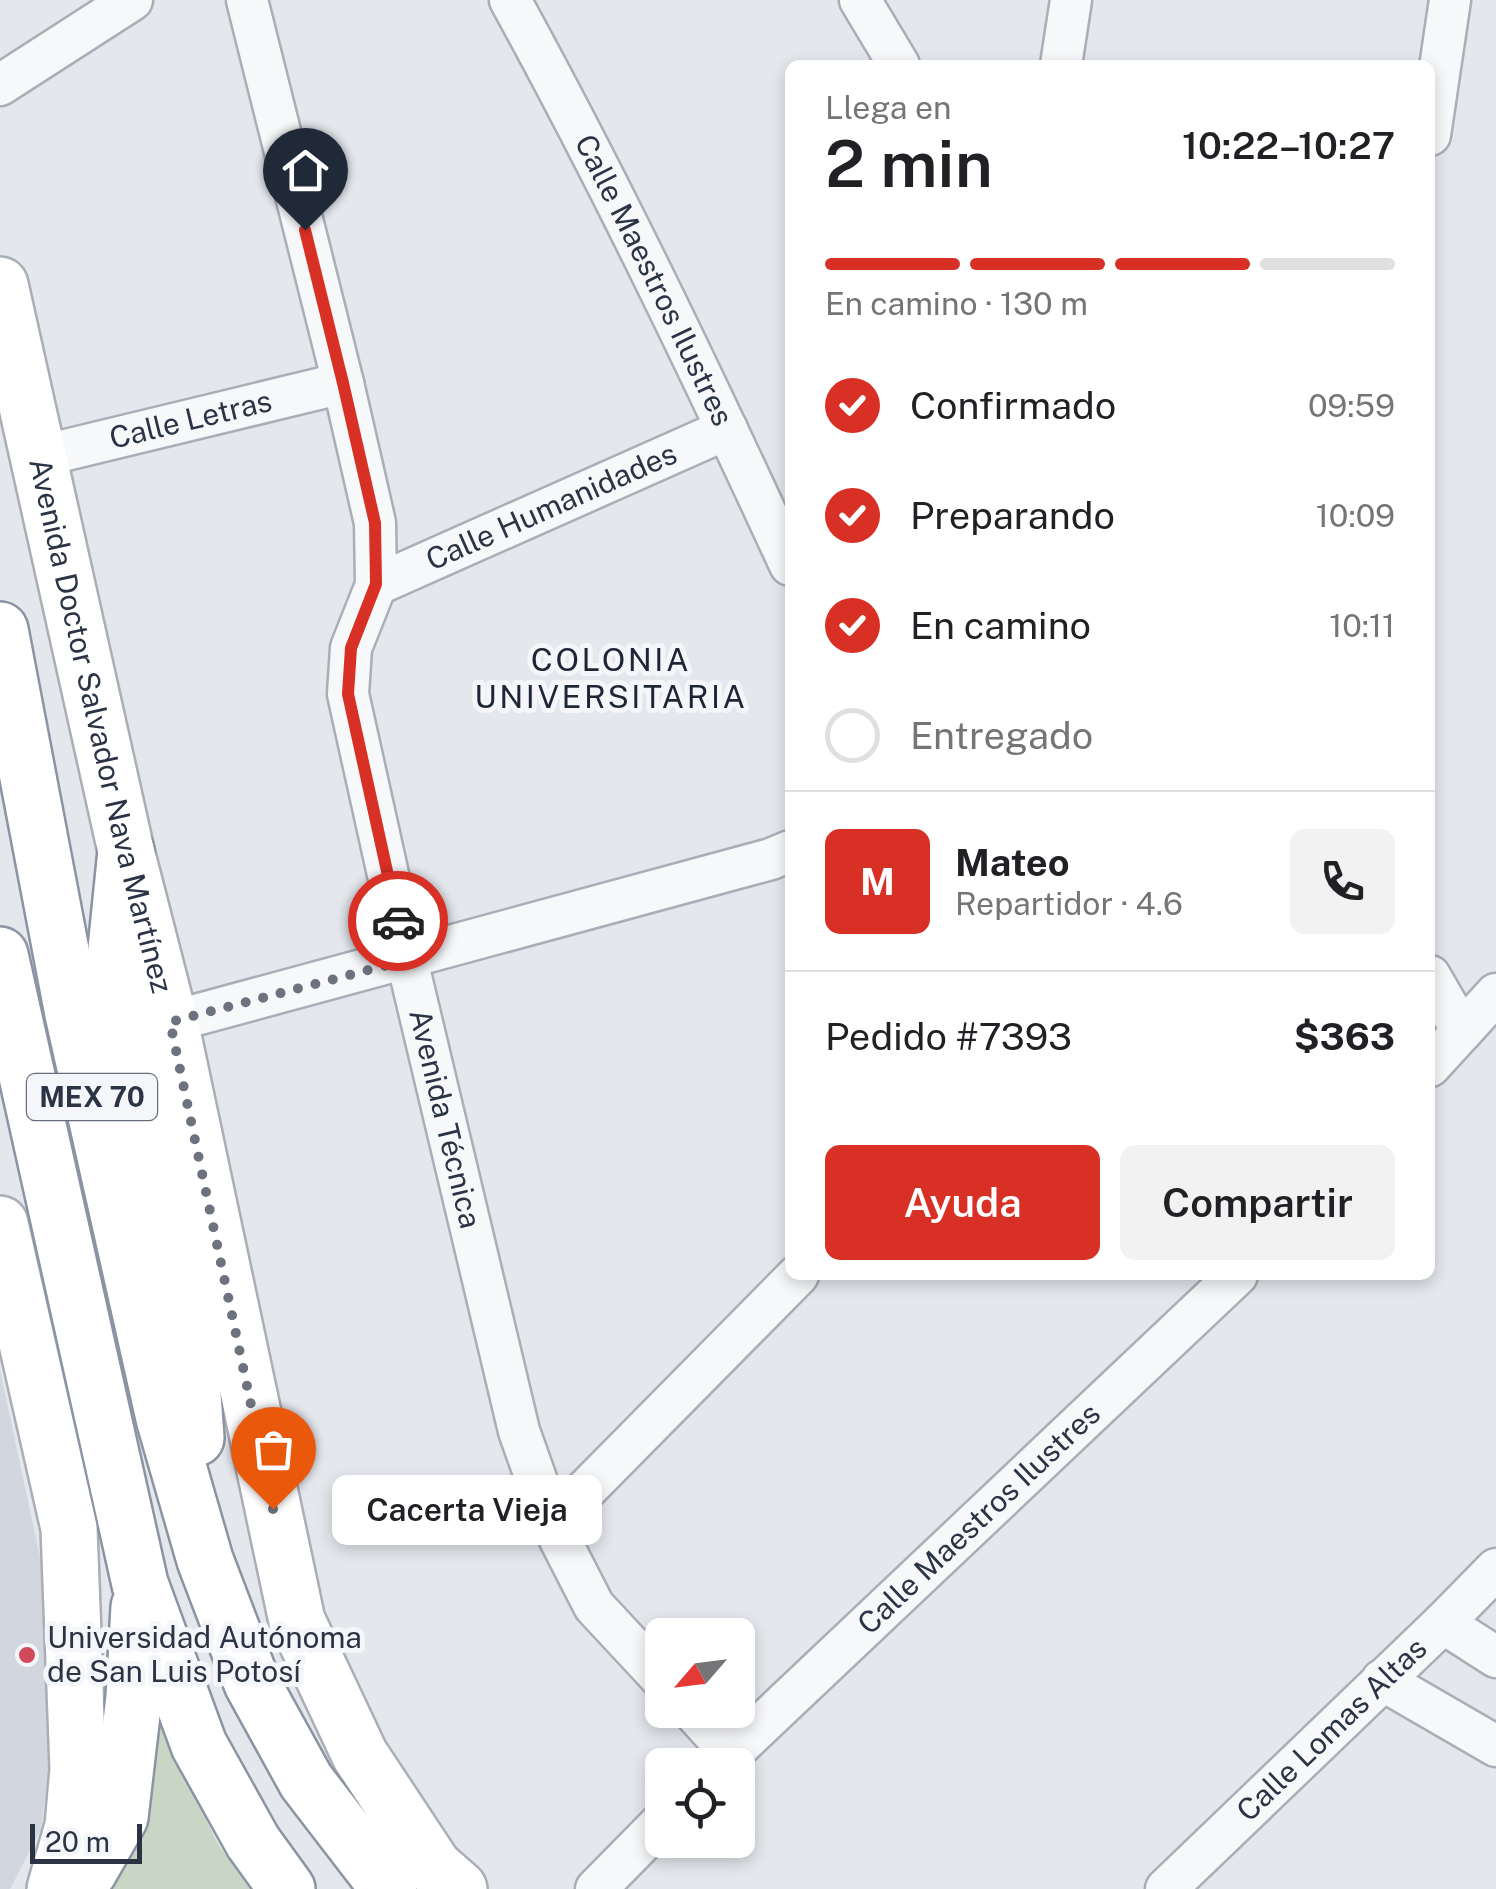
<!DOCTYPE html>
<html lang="es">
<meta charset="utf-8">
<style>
body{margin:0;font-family:"Public Sans",sans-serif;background:#f2f2f2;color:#202124;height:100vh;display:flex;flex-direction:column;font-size:38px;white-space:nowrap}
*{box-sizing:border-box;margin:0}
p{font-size:32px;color:#757577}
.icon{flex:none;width:55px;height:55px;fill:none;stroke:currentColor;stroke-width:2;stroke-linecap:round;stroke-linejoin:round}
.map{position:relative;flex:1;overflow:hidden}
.side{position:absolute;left:785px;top:60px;width:650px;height:1220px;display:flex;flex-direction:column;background:#fff;border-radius:15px;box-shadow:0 5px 15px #0003}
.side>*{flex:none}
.needle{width:65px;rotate:242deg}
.tools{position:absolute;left:645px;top:1618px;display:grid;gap:20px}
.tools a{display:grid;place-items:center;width:110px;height:110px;border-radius:15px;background:#fff;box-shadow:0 5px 15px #0003;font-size:50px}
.scale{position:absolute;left:30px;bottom:25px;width:112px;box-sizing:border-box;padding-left:10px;border:5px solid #2b3445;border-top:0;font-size:28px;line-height:35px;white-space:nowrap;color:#2b3445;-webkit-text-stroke:8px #f4f6f9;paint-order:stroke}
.pin{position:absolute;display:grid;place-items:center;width:85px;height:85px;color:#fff;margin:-102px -42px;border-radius:50% 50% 50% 0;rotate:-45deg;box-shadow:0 0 10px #0007}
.pin .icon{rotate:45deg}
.courier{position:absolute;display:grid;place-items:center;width:100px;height:100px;margin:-50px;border:8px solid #d93025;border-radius:50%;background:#fff;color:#222;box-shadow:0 2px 12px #0007}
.bubble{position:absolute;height:70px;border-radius:15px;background:#fff;box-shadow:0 5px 15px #0003;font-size:32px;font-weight:600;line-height:70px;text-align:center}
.summary em{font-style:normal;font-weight:600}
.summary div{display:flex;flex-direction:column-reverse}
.summary{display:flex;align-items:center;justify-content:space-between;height:170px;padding:0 40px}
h1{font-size:65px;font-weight:600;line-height:75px}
.bar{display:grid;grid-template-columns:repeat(4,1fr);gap:15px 10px;align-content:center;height:120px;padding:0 40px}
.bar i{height:12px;border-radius:8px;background:#e0e0e0}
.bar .selected{background:#d93025}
.bar p{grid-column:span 4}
.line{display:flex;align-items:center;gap:25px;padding:0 40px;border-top:2px solid #e0e0e0}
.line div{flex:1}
.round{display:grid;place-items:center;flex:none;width:105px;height:105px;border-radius:15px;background:#f2f2f2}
ol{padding:0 40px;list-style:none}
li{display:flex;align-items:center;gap:30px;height:110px}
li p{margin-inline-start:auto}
li .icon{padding:10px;border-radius:50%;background:#d93025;color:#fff;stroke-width:4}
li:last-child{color:#757577}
li i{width:55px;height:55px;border:5px solid #e0e0e0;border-radius:50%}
.action{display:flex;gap:20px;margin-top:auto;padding:20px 40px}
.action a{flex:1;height:115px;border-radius:15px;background:#d93025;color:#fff;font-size:40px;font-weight:600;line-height:115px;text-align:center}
.action a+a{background:#f2f2f2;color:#202124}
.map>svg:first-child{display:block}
.built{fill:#d2d6de}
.green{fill:#c9d6c5}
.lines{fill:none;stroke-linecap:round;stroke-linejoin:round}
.minor-casing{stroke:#a9aeb7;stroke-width:45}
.secondary-casing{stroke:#a9aeb7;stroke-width:60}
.motorway-casing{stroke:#8b94a3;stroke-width:60}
.minor{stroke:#f7f8fa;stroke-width:40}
.secondary{stroke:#fff;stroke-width:55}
.motorway{stroke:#fff;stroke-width:55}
.done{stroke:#6c737f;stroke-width:10;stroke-dasharray:0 18}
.route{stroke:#d93025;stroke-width:12}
.poi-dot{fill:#d1495b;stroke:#f4f6f9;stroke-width:4}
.labels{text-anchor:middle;stroke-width:10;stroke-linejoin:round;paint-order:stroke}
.shield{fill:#f4f6f9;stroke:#676e7b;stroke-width:2.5}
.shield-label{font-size:28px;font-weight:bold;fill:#2b3445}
.street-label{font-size:30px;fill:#2b3445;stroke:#f4f6f9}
.poi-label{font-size:30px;fill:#2b3445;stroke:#f4f6f9;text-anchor:start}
.neighbourhood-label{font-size:32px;letter-spacing:2.5px;fill:#1d2536;stroke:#f4f6f9}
</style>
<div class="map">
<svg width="1496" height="1889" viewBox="0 0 1496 1889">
<rect width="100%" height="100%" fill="#e4e7ec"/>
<path class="built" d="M0 1370 51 1609 57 1701 41 1829 10 1889H0Z"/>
<path class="green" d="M147 1648 174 1754 218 1844 250 1889H107Z"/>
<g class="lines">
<g class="minor-casing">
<g id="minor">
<path id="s1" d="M247 0 343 383 375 523 376 585 351 648 348 694 407 960 519 1431 552 1524 594 1606 662 1679"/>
<path id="s2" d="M510 0C611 184 702 374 790 565"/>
<path d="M860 0 899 65"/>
<path d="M1061 65 1071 0"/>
<path d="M0 85 132 0"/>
<path d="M1430 135 1450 0"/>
<path id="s3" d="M37 457 343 383"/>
<path id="s4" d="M376 585 727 429"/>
<path d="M1430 976 1462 1031"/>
<path d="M170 1022 771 859 790 851"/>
<path d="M1430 1066 1496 994"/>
<path d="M552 1524 798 1275"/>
<path d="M1443 1623 1496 1657"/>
<path d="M1382 1680 1496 1746"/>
<path d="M692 1710 731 1753"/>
<path id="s5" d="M719 1765 1237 1275"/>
<path d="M596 1889 662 1822"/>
<path id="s6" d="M1166 1889 1443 1623 1496 1569"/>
</g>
</g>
<g class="secondary-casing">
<g id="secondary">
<path id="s7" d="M0 285 126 851 170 1022 297 1621 360 1755 434 1867 459 1889"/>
<path d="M0 1224 69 1528 78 1769 73 1826 55 1889"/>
</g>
</g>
<g class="motorway-casing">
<g id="motorway">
<path d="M0 630 73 1014 164 1418 205 1560 252 1683 306 1781 389 1889"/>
<path d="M126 851 116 949 188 1324 196 1438"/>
<path d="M0 955 140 1584 199 1745 253 1842 287 1889"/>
<path d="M74 1889 89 1871 120 1817 134 1697 139 1607"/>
</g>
</g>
<use href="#minor" class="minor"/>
<use href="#secondary" class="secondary"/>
<use href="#motorway" class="motorway"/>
</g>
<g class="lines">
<path class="done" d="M273 1509 170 1022 407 960 398 921"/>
<path class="route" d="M305 230 343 383 375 523 376 584 351 648 348 694 398 921"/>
</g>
<circle class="poi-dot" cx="27" cy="1655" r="10"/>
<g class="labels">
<rect class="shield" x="27" y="1074" width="130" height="46" rx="8"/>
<g class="shield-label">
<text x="92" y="1107">MEX 70</text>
</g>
<g class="street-label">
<text dy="10" stroke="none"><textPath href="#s2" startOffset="315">Calle Maestros Ilustres</textPath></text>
<text dy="10" stroke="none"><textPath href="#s3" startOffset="158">Calle Letras</textPath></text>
<text dy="10" stroke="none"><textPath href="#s4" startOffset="192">Calle Humanidades</textPath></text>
<text dy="10" stroke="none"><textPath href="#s7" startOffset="452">Avenida Doctor Salvador Nava Martínez</textPath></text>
<text dy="10" stroke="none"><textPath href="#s1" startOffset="1150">Avenida Técnica</textPath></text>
<text dy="10" stroke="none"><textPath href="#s5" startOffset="358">Calle Maestros Ilustres</textPath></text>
<text dy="10" stroke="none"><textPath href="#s6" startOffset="230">Calle Lomas Altas</textPath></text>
</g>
<g class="poi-label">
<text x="47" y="1648">Universidad Autónoma<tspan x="47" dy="34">de San Luis Potosí</tspan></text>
</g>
<g class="neighbourhood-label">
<text x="611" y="671">COLONIA<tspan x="611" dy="37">UNIVERSITARIA</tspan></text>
</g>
</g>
</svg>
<div class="tools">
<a><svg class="needle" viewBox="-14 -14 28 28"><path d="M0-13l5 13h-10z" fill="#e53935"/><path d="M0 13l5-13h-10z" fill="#757577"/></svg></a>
<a><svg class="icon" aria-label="locate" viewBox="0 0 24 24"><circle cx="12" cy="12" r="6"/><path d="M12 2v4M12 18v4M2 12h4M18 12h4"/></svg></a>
</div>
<div class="scale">20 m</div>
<div class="pin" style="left:273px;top:1509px;background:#ea580c"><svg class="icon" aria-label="bag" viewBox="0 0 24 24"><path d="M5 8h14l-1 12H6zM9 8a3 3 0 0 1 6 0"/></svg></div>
<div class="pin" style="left:305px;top:230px;background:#1f2937"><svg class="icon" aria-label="home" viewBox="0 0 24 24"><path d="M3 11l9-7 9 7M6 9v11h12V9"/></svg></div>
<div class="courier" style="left:398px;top:921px"><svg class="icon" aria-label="car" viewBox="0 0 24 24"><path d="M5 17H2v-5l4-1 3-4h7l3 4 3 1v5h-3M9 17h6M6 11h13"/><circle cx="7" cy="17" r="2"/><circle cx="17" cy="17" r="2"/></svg></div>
<div class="bubble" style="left:332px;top:1475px;width:270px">Cacerta Vieja</div>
<section class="side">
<div class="summary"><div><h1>2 min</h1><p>Llega en</p></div><em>10:22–10:27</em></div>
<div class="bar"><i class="selected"></i><i class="selected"></i><i class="selected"></i><i></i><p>En camino · 130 m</p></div>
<ol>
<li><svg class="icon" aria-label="check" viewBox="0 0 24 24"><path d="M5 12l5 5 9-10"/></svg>Confirmado<p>09:59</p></li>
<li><svg class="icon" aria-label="check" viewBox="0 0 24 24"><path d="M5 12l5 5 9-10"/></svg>Preparando<p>10:09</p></li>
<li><svg class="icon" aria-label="check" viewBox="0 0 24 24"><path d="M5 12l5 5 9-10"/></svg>En camino<p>10:11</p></li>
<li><i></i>Entregado</li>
</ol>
<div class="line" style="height:180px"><b class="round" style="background:#d93025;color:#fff">M</b><div><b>Mateo</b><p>Repartidor · 4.6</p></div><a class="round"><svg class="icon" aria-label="phone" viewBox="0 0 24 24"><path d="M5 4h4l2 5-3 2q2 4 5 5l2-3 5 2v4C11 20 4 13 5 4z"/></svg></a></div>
<div class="line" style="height:130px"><div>Pedido #7393</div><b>$363</b></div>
<div class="action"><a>Ayuda</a><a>Compartir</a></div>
</section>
</div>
